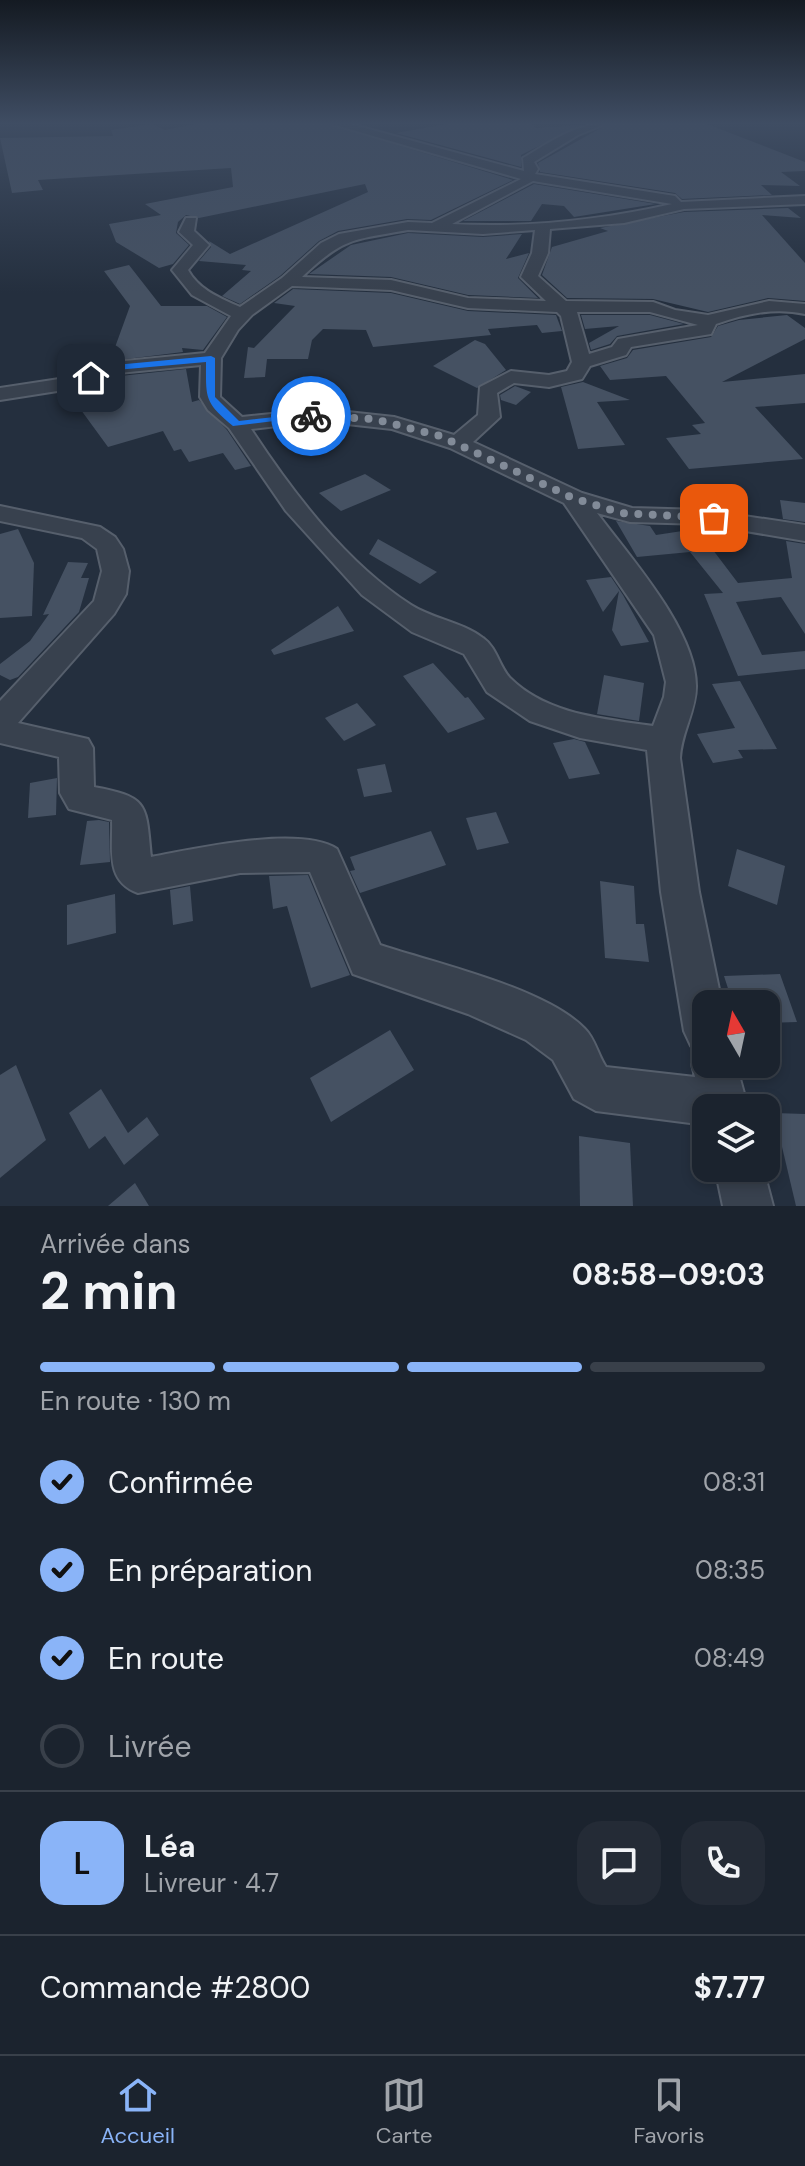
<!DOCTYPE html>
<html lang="fr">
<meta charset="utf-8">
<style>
body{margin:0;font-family:"DM Sans",sans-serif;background:#242b36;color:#f1f3f6;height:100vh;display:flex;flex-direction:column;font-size:30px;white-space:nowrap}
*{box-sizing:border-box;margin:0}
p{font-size:26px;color:#a0a4aa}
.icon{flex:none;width:44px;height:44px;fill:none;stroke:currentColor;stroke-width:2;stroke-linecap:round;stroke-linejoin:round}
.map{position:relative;height:1206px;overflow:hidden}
.details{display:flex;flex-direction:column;background:#1b232e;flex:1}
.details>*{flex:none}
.needle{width:52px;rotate:351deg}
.controls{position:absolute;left:692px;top:990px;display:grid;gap:16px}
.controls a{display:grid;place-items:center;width:88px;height:88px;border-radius:16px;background:#1b232e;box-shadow:0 4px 12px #0003,0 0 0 2px #39404a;font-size:40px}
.pin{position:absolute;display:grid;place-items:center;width:68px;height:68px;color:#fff;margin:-34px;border-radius:16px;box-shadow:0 4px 12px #0006}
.courier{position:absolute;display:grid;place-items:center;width:80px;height:80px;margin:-40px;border:6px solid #1a73e8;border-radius:50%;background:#fff;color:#222;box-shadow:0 2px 10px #0007}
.headline em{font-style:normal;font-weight:700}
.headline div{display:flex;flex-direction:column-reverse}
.headline{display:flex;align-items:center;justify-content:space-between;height:136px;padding:0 40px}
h1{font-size:52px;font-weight:700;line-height:60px}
.bar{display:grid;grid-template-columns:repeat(4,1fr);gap:12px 8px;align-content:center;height:96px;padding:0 40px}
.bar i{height:10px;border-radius:6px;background:#39404a}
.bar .selected{background:#8ab4f8}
.bar p{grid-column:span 4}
.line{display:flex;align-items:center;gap:20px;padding:0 40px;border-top:2px solid #39404a}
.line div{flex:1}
.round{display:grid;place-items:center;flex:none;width:84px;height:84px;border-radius:24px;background:#242b36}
ol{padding:0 40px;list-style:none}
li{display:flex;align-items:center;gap:24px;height:88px}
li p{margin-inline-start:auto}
li .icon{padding:8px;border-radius:50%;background:#8ab4f8;color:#111;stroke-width:4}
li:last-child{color:#a0a4aa}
li i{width:44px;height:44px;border:4px solid #39404a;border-radius:50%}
.dock{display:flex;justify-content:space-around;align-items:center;height:112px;border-top:2px solid #39404a;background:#1b232e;font-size:22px;color:#a0a4aa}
.dock a{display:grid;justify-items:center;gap:4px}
.dock .selected{color:#8ab4f8}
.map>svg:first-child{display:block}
.building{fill:#455162}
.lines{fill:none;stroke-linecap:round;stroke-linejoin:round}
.street-casing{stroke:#565f6c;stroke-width:4}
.street{fill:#38414e;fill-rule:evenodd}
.route{fill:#1a73e8}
.done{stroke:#828b98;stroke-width:8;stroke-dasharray:0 14.4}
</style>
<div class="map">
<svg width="805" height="1206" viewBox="0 0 805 1206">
<rect width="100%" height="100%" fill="#242f3e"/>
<g class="building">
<path d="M152 124 165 130 196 124H328L513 180 431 220 407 219 338 231 319 241 280 276 240 304 222 296 251 271 242 270 246 265 199 261 211 247 209 241 230 254 368 192 365 184 199 218 186 215 178 222 176 233 189 245 173 264 159 268 116 242 109 224 161 215 145 204 233 187 231 168 38 180 43 190 12 193 0 138 113 136 111 130Z"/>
<path d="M447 124H532L536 128 581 125 521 155V167L396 133Z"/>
<path d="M608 124H707L805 162V171L781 172 800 186 761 185 772 195 682 199 675 193 540 172 538 163Z"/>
<path d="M534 184 656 204 574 217 564 206 542 204 531 221H463Z"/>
<path d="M788 208 801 218 762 215 805 263V301L768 298 708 312 653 299 567 298 542 275 552 247 608 231 600 228 684 212Z"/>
<path d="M408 233 483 237 522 234 506 259 529 253 518 278 538 298 468 295 391 277 309 274 351 245Z"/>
<path d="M129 265 161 306H207L227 317 203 350 182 348 183 352 110 361 130 306 104 271Z"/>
<path d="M293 289 391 293 468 311 556 315 562 331 542 333 537 325 488 329 491 335 373 347 366 330 323 329 312 340 308 359H267L265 377 244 378 248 347 254 348 295 306 274 303Z"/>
<path d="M581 315H650L684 324 617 336 610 344 591 350 589 343 619 326 585 329Z"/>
<path d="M787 315 805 328V339L722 382 805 374V403L755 407 803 459 689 469 666 438 701 434 692 425 705 423 666 376 610 380 600 366 627 358 633 350 711 337 718 326 739 320Z"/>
<path d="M475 340 485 344 506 370 477 388 433 366Z"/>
<path d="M186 369 192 402 199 400 227 430 251 466 235 470 223 453 189 462 181 449 174 451 163 431 108 447 81 410 75 411 72 392 120 376Z"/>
<path d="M583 382 630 400 597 402 625 445 578 449 561 387Z"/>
<path d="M515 386 531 392 516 405 501 400 500 395Z"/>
<path d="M365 474 391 490 341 511 319 493Z"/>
<path d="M780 500 805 503V522L783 519Z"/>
<path d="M616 521 650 526 656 535 702 528 720 549 713 550 738 583 792 578 786 541 805 544V634L781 597 736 602 762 655 805 651V669L738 676 704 594 723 593 690 552 637 557Z"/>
<path d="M18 529 34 563 32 616 0 618V534Z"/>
<path d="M378 539 437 572 420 584 369 554Z"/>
<path d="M68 562 88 563 81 578H89L79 612 18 677 10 680 0 675V664L30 641 49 614 43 615Z"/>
<path d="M611 577 623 595 649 642 621 646 612 630 619 591 603 612 586 580Z"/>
<path d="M338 606 354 631 274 655 271 650Z"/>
<path d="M433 663 465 698 468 697 485 719 448 733 403 676Z"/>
<path d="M604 675 644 683 639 721 597 714Z"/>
<path d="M740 681 777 749 738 750 743 758 713 763 697 734 735 728 712 684Z"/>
<path d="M357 703 376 725 344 741 325 718Z"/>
<path d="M574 739 585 742 600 774 569 779 553 743Z"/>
<path d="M385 764 392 792 364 797 357 769Z"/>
<path d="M57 778 56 815 28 818 30 783Z"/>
<path d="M496 812 509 843 477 850 466 818Z"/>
<path d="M99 820 109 822 110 862 80 865 87 821Z"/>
<path d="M431 831 446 865 360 893 350 871 355 870 350 857Z"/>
<path d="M737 849 785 866 777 905 728 886Z"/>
<path d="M308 875 350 975 311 988 287 906 273 909 269 876Z"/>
<path d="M600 881 634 886 636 924H644L649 962 605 958Z"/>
<path d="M190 886 193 921 173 925 170 890Z"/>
<path d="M115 894 116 933 67 945V905Z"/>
<path d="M780 974 797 1022 766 1023V1004H733L724 976Z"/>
<path d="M390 1030 414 1070 331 1122 310 1078Z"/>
<path d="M16 1065 46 1140 0 1178V1075Z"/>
<path d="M101 1089 128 1133 147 1117 159 1135 124 1165 105 1136 89 1149 69 1113Z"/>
<path d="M774 1113 805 1114V1206H796Z"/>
<path d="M579 1136 630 1143 633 1206H580Z"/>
<path d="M135 1183 149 1206H108Z"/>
</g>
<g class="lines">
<g class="street-casing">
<g id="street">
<path d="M332 124H350L524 171 523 158C549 143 574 124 605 124L578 135 534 162 538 169 535 174 675 196 681 202 805 196V204L684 209 624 223 550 229 548 253 538 276 566 301 653 302 675 310 708 315 769 301 805 304V314C774 307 746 314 716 324L711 334 631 347 626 355 590 366 582 379 549 387 514 383 497 393 500 417 473 442 582 493 632 508 704 510 805 525V541L704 524 630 522 597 513C629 556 697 631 696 687 696 711 681 733 680 758L699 892 722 1004H706V1064H736L748 1108H706V1125L596 1111 574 1099 553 1060 526 1040 468 1014 353 974 310 872 240 873 138 893C105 881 113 850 112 820L69 809 60 793 59 757 0 743V701L94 601 102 571 97 549 82 538 0 521V506L100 527 115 537 123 549 129 571 126 594 114 614 18 723 88 739 93 748 94 787C149 797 146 804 151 857 194 849 300 825 337 849L380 945C434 963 546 988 585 1029 595 1039 598 1055 606 1067L695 1077 692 1064 698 1049 691 1046 684 1031 661 892 647 750 580 738 530 721 487 692 464 654 412 632 362 595 286 511 229 428 208 410 200 397 201 365 119 373 83 387 0 400V388L79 376 115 362 205 353 231 316 192 295 172 270 193 245 179 232 186 218H196L194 231 209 245 188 270C199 290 220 298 240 307L282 278 321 243 339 234 408 222 432 223 521 179ZM533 181 672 204C602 220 525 228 452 224ZM408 230 483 234 535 230 532 253 521 277 546 301 468 298 391 280 302 277C344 237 353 240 408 230ZM292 286 391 290 468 308 557 312 561 316 572 362 567 371 549 375 511 371 480 387 478 415 454 435 394 417 320 409 242 417 220 397 221 358 238 330 252 315ZM577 312H650L698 325 618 339 612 347 589 354ZM320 421 392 429 450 448 564 503 654 635 666 682 664 697 653 726C605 719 547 715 510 678 499 666 497 648 483 638 462 622 433 619 411 605 346 563 293 493 251 429Z"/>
<path d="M715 1168H763L773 1206H723Z"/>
</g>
</g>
<use href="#street" class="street"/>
</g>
<linearGradient id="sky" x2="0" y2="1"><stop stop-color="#141a22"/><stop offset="0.42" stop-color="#3f4d63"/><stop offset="1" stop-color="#3f4d63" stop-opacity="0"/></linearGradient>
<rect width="805" height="293" fill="url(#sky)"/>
<path class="route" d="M211 356 215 358V397L239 421 311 413 315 416 233 426C204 402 206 398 206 362L116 370 95 380 87 378 115 365Z"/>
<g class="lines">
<path class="done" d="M311 416 374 419 440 436 573 498 621 513 714 518"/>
</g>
</svg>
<div class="controls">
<a><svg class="needle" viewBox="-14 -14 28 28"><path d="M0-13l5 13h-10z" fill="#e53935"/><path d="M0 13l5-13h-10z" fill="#a0a4aa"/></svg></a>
<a><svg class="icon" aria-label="layers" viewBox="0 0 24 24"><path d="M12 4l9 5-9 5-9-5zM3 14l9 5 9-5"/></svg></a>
</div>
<div class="pin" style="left:714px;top:518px;background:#ea580c"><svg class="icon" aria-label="bag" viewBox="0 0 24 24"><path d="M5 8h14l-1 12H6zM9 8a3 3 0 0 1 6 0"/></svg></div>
<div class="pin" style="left:91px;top:378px;background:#1f2937"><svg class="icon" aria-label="home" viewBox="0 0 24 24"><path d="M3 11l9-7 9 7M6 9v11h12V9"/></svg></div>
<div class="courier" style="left:311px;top:416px"><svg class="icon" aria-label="bike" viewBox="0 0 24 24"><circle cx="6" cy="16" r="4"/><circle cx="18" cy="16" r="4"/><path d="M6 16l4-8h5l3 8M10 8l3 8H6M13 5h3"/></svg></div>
</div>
<section class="details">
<div class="headline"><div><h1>2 min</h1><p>Arrivée dans</p></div><em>08:58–09:03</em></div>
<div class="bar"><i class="selected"></i><i class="selected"></i><i class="selected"></i><i></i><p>En route · 130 m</p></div>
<ol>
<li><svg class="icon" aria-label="check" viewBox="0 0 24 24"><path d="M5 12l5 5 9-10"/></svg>Confirmée<p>08:31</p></li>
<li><svg class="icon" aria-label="check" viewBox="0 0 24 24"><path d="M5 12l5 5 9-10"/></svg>En préparation<p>08:35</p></li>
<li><svg class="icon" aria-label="check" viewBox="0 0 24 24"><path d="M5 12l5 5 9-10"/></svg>En route<p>08:49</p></li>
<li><i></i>Livrée</li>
</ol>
<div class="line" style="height:144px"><b class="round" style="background:#8ab4f8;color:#111">L</b><div><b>Léa</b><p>Livreur · 4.7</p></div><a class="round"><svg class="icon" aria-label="chat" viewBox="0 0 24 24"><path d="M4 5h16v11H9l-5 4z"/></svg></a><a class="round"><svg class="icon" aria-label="phone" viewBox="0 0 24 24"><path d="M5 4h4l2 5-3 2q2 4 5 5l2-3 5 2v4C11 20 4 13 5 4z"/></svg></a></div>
<div class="line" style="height:104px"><div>Commande #2800</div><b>$7.77</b></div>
</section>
<nav class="dock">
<a class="selected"><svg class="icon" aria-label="home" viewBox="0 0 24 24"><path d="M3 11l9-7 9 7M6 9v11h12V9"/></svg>Accueil</a>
<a><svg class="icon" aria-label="map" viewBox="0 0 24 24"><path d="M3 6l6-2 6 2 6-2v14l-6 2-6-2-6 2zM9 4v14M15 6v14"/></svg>Carte</a>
<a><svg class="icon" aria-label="saved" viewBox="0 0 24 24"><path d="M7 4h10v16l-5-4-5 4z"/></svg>Favoris</a>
</nav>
